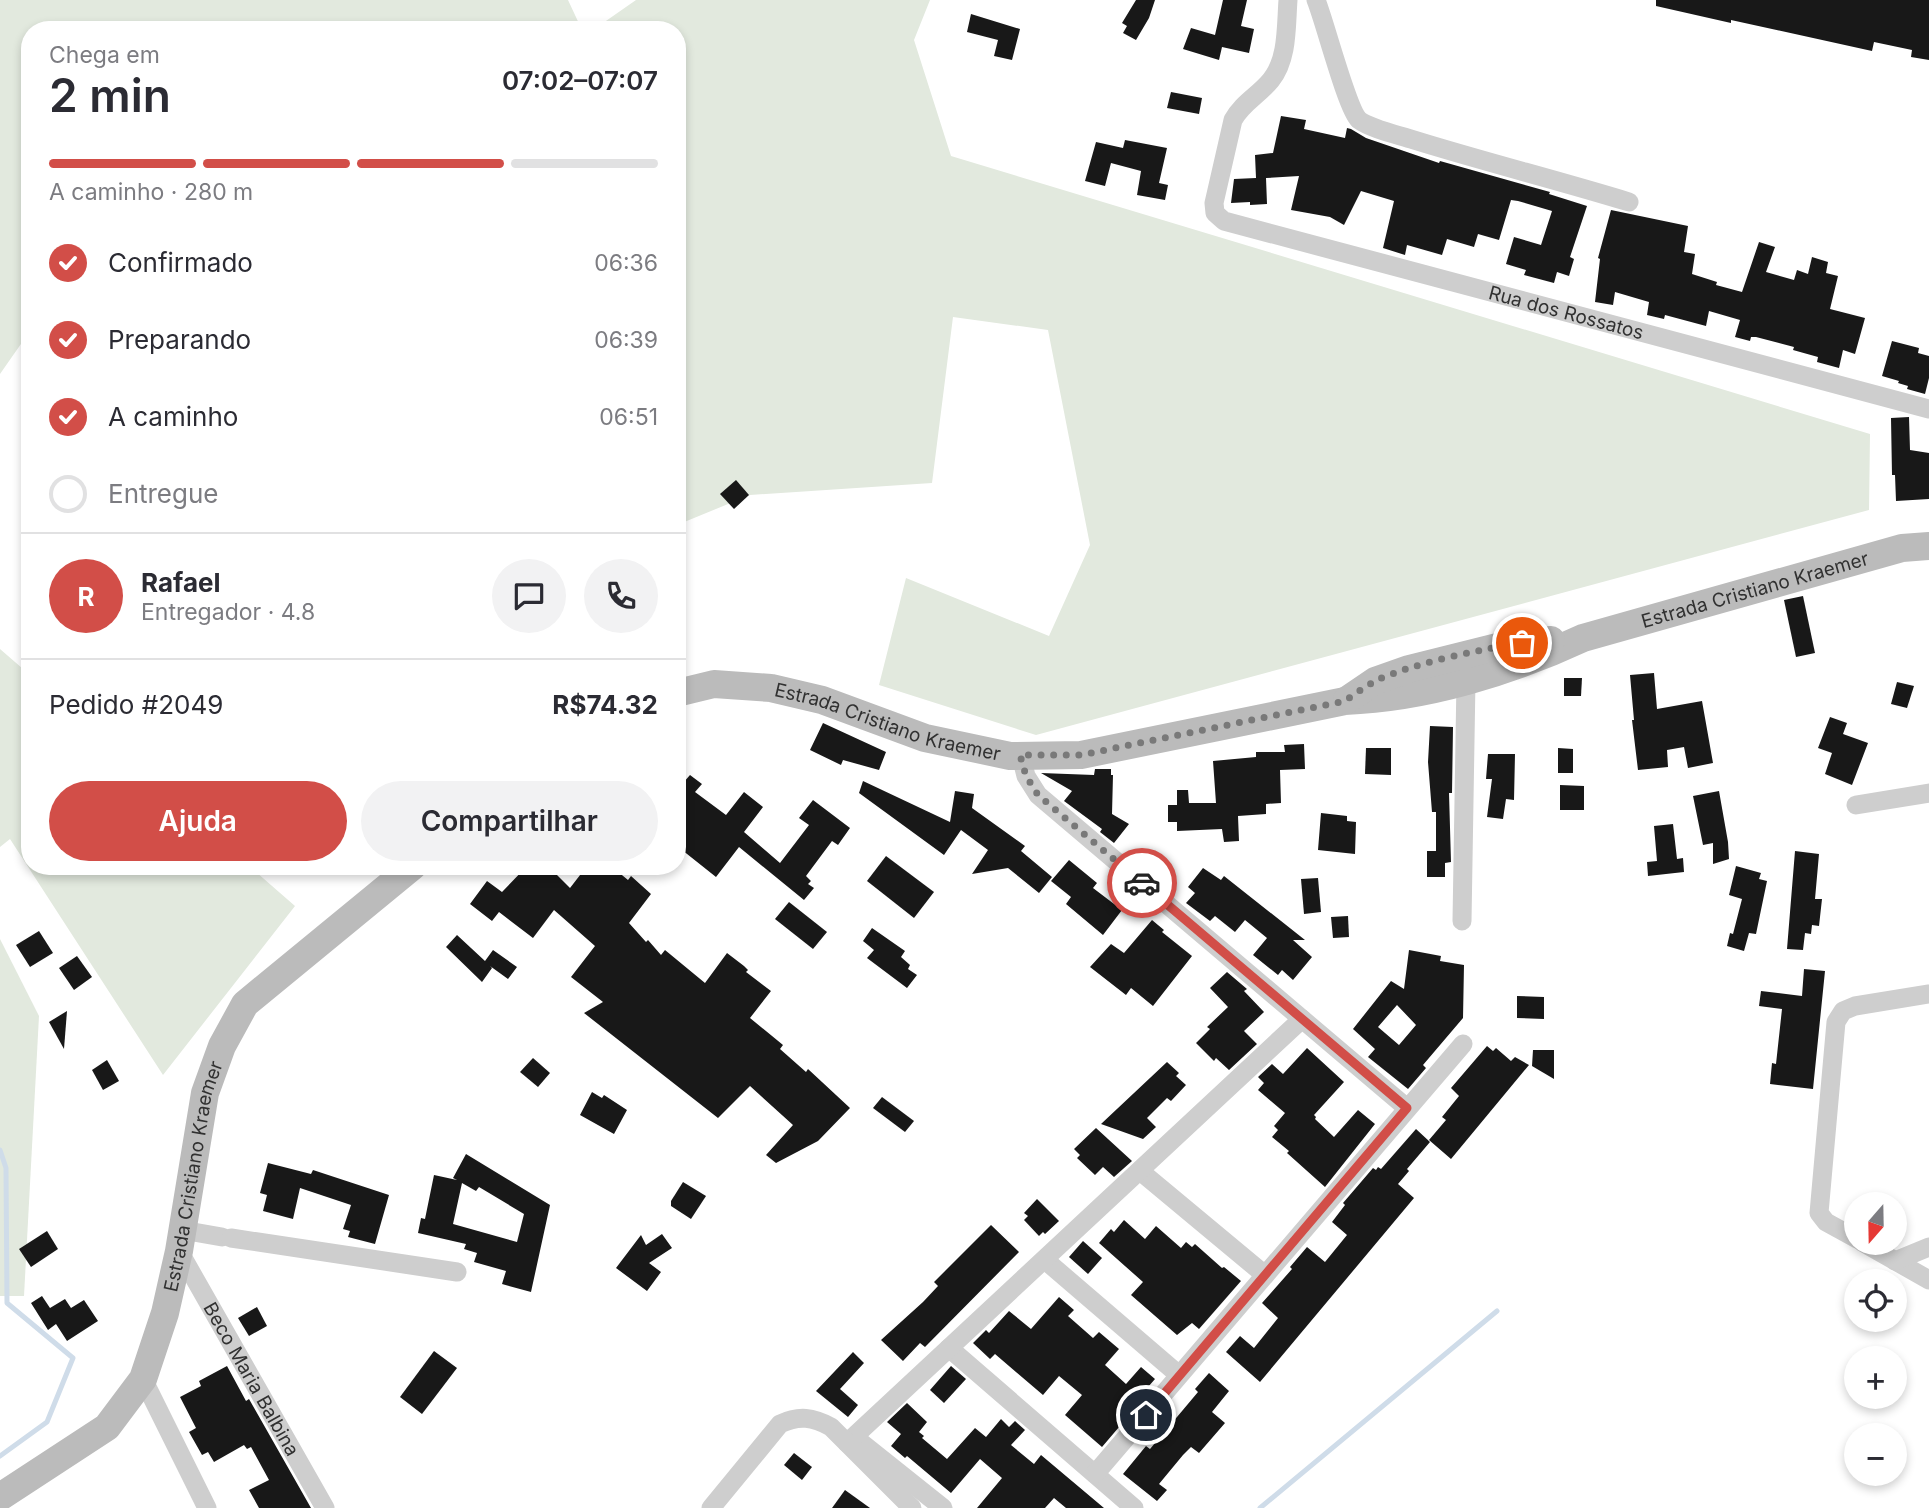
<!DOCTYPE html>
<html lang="pt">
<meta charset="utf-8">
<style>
body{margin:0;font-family:Inter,sans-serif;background:#f2f2f3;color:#2b2b33;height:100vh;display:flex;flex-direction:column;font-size:26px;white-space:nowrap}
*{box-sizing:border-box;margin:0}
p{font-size:23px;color:#7c7c81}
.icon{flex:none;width:38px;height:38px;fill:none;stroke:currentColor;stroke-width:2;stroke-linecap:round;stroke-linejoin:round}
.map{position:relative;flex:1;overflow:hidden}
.sheet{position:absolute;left:21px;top:21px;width:665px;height:854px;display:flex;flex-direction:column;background:#fff;border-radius:28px;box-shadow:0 4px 10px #0003}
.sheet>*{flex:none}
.needle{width:46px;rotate:200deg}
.fabs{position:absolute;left:1844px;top:1192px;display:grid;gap:14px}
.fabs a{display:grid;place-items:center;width:63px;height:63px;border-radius:50%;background:#fff;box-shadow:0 4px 10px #0003;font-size:35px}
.pin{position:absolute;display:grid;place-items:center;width:60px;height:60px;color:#fff;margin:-30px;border:4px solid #fff;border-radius:50%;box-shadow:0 2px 7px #0007}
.courier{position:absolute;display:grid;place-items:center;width:70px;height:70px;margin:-35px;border:5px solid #d24e48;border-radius:50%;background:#fff;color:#222;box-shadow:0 2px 9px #0007}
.overview em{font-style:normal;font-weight:600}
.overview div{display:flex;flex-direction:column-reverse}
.overview{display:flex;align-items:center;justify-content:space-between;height:119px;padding:0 28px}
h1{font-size:46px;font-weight:600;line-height:52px}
.bar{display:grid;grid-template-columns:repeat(4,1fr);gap:10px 7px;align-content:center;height:84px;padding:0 28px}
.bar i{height:9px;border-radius:5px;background:#e1e1e2}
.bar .on{background:#d24e48}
.bar p{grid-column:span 4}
.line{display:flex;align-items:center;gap:18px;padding:0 28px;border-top:2px solid #e1e1e2}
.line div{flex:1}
.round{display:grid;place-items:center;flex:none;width:74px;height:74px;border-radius:37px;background:#f2f2f3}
ol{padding:0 28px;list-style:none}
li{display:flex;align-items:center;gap:21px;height:77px}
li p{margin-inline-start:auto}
li .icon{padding:7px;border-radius:50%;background:#d24e48;color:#fff;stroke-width:4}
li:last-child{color:#7c7c81}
li i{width:38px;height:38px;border:4px solid #e1e1e2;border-radius:50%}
.action{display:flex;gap:14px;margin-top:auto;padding:14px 28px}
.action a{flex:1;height:80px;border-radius:42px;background:#d24e48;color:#fff;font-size:28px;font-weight:600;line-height:80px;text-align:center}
.action a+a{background:#f2f2f3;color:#2b2b33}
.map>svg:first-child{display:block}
.green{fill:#e2e9de}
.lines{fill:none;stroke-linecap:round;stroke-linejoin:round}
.stream{stroke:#cfdce9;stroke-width:5}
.building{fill:#181818;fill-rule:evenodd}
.minor{stroke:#cecece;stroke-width:19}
.secondary{stroke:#bbb;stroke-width:28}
.done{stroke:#797979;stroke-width:7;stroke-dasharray:0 12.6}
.route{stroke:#d24e48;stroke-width:9}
.labels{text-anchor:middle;stroke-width:7;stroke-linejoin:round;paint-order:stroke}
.street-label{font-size:19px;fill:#313131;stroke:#fff}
</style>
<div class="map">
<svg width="1929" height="1508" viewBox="0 0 1929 1508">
<rect width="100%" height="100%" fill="#fff"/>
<g class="green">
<path d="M0 0H568L582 30H30V331L0 374Z"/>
<path d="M636 0H930L914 40 951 156 1870 434 1869 510 1036 735 879 685 906 578 1049 636 1090 545 1048 330 953 317 932 483 750 495 677 525V30H593Z"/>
<path d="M0 649 30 675V866H249L295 906 163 1075 10 839 0 847Z"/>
<path d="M0 939 39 1016 24 1296H0Z"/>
</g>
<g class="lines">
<g class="stream">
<path d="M0 1150 6 1168 7 1303 73 1358 47 1422 0 1456"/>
<path d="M1260 1508 1497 1311"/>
</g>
</g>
<g class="building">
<path d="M1136 0H1155L1149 18 1136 40 1123 33 1127 26 1122 23Z"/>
<path d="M1223 0H1247L1241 26 1254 29 1249 53 1222 47 1219 60 1183 49 1191 28 1215 35Z"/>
<path d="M1656 0H1929V60L1911 57 1912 50 1874 42 1872 51 1731 20V23L1656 6Z"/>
<path d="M971 14 1020 29 1012 60 994 56 998 40 967 32Z"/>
<path d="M1171 92 1202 98 1199 114 1167 108Z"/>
<path d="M1281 116 1306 120 1304 129 1345 138 1347 128 1351 129 1366 138 1439 163 1440 161 1550 192 1549 194 1587 206 1570 257 1574 259 1569 276 1557 272 1554 283 1524 275 1526 270 1506 264 1514 237 1541 245 1552 211 1518 201 1511 200 1499 240 1478 234 1474 247 1447 239 1442 255 1407 245 1405 255 1383 248 1394 201 1361 191 1344 225 1330 217 1291 210 1299 176 1266 178 1267 204 1250 205V202L1231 203 1234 179 1256 178 1255 155 1273 153Z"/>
<path d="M1125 140 1167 148 1159 183 1168 185 1165 200 1137 195 1141 171 1111 163 1105 186 1085 181 1096 142 1123 148Z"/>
<path d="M1611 210 1688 226 1684 252 1695 254 1692 274 1717 282 1716 285 1742 292 1759 242 1775 247 1766 272 1794 280 1797 270 1808 274 1812 257 1828 262 1826 273 1838 276 1830 309 1865 318 1855 354 1843 350 1839 368 1817 362 1818 357 1793 350 1794 347 1756 337H1751L1750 341 1735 337 1740 320 1709 311 1706 326 1665 315 1664 319 1647 315 1649 302 1615 292 1613 305 1595 302 1600 259 1598 258Z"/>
<path d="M1892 341 1919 348 1918 353 1929 356V378L1925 394 1907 389 1908 386 1898 383 1899 381 1882 376Z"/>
<path d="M1909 417 1910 450 1929 453V499L1896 501 1895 475H1892L1891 418Z"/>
<path d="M736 480 749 495 734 509 720 494Z"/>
<path d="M1803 596 1815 653 1796 657 1784 600Z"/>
<path d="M1654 673 1657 709 1702 701 1713 763 1688 768 1684 747 1667 750 1668 767 1638 770 1632 720H1634L1630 675Z"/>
<path d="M1564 678H1582L1581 696H1564Z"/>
<path d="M1897 682 1914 686 1907 708 1891 704Z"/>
<path d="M1830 717 1847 723 1843 734 1868 743 1852 785 1825 774 1832 753 1818 748Z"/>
<path d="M823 723 886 752 879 770 843 760 841 765 810 750Z"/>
<path d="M1430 726 1453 727 1452 793H1449L1451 862 1445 863V877H1427V851H1436V812H1432L1428 762Z"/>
<path d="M1304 744 1305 769 1280 770 1281 803 1266 804V814L1238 816 1239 841 1224 842 1222 829 1177 831V822H1168V805H1177V790H1188L1189 803H1216L1213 761 1256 757V752H1285L1284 745Z"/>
<path d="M1366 748H1391V775L1365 774Z"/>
<path d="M1558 748 1573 749V773H1558Z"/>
<path d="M1488 754H1515L1514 800 1506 799 1503 819 1487 817 1492 779H1486Z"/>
<path d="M1095 769H1111V775H1113L1112 814 1129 824 1114 843 1100 832 1102 829 1064 801 1072 791 1041 773 1094 775Z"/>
<path d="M690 775 702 784 695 792 726 815 744 792 763 807 744 832 780 863 809 825 799 818 813 800 850 828 838 845 832 841 806 876 811 881 808 884 814 888 804 900 739 847 716 877 677 846V778L683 783Z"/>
<path d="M863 781 950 822 955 791 974 794 972 808 1025 846 1021 851 1052 877 1039 893 1008 868 972 874 988 850 961 830 944 855 859 793Z"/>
<path d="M1560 785 1584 786V810H1560Z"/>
<path d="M1719 791 1728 842 1729 859 1713 864V843L1703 845 1693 796Z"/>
<path d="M1321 813 1347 816V821L1356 822 1355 854 1318 850Z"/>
<path d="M1673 824 1677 859 1683 858 1684 872 1648 876 1647 862 1657 861 1654 826Z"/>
<path d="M1795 851 1819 854 1815 899H1822L1819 926 1812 925 1811 934 1805 933 1803 950 1787 949Z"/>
<path d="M886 856 934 892 914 918 867 881Z"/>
<path d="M1069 860 1097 883 1093 888 1122 910 1103 935 1066 904 1071 897 1051 881Z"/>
<path d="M527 866H548L570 888 587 866H611L628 880 631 876 651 894 629 923 646 942 648 940 661 955 665 950 705 983 727 953 744 966 748 970 746 972 771 991 750 1018 783 1045 780 1049 806 1072 808 1069 850 1108 818 1141 776 1163 766 1155 793 1125 750 1086 718 1118 584 1013 603 1002 571 977 595 946 554 910 533 938 499 912 492 921 470 904 487 881 502 892Z"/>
<path d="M1736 866 1761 873 1759 879 1767 881 1756 934 1749 933 1744 951 1727 946 1730 933 1733 934 1742 899 1729 895Z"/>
<path d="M1203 868 1221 880 1224 876 1305 940H1293L1312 957 1293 980 1282 970 1278 975 1253 955 1267 938 1245 920 1235 932 1215 916 1210 921 1186 903 1195 893 1188 887Z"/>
<path d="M1318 878 1321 912 1304 914 1301 879Z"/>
<path d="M789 902 827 932 813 949 775 919Z"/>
<path d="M1348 916 1349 937 1333 938 1331 917Z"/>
<path d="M1152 920 1164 930 1162 932 1192 956 1153 1006 1131 988 1126 995 1090 967 1111 944 1124 953Z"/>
<path d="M872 928 905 951 901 957 910 965 908 969 917 975 907 988 867 958 874 950 863 941Z"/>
<path d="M39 931 53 953 30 967 16 945Z"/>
<path d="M457 935 485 961 493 950 517 967 508 979 490 966 492 968 482 982 446 947Z"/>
<path d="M1409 950 1441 956 1440 961 1464 965 1463 1018 1423 1065 1426 1068 1408 1089 1368 1057 1375 1049 1353 1029 1391 981 1404 989ZM1397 1005 1416 1025 1399 1045 1378 1027Z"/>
<path d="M77 956 92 977 74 990 59 968Z"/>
<path d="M1804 969 1825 971 1813 1089 1770 1084 1772 1063 1776 1064 1782 1009 1759 1006 1761 991 1802 996Z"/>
<path d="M1227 972 1247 989 1244 991 1264 1012 1244 1031 1257 1044 1229 1070 1216 1058 1214 1061 1196 1043 1210 1029 1207 1027 1228 1007 1210 988Z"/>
<path d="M1517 996 1544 997V1019L1517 1018Z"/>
<path d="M67 1011 64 1049 49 1022Z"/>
<path d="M1487 1046 1493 1051 1496 1048 1511 1061 1515 1057 1529 1065 1451 1159 1429 1140 1446 1120 1442 1117 1459 1096 1451 1088Z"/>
<path d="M1307 1048 1344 1082 1314 1115 1316 1117 1315 1119 1334 1137 1358 1110 1375 1124 1325 1187 1287 1153 1289 1151 1272 1137 1278 1130 1274 1126 1285 1113 1258 1090 1264 1083 1258 1077 1272 1064 1283 1074Z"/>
<path d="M1533 1050H1554V1079L1532 1066Z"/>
<path d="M533 1058 550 1073 538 1087 520 1072Z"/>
<path d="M107 1060 119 1081 103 1090 92 1070Z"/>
<path d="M1167 1062 1179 1073 1176 1076 1186 1085 1171 1101 1167 1098 1147 1118 1156 1127 1143 1139 1101 1124Z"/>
<path d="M592 1092 602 1098 604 1095 627 1110 614 1134 580 1115Z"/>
<path d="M882 1097 914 1121 905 1132 873 1108Z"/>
<path d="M1096 1128 1132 1161 1114 1177 1103 1167 1095 1175 1077 1158 1080 1155 1074 1149Z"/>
<path d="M1416 1129 1430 1142 1407 1169 1409 1171 1398 1184 1414 1198 1260 1382 1226 1352 1240 1336 1254 1348 1278 1318 1262 1303 1292 1269 1290 1267 1307 1247 1325 1262 1347 1235 1332 1222 1345 1205 1343 1203 1373 1168 1376 1170 1378 1167 1381 1169Z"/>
<path d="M466 1154 550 1205 531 1292 502 1284 506 1271 474 1262 477 1253 464 1249 466 1244 418 1233 421 1218 425 1219 434 1175 457 1180 453 1178ZM462 1183 476 1191 479 1187 524 1214 517 1242 453 1224Z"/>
<path d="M268 1163 311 1174 313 1170 389 1195 375 1244 348 1237 350 1231 343 1229 351 1205 300 1188 293 1219 263 1211 267 1195 260 1193Z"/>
<path d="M683 1182 706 1196 691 1219 671 1206V1201Z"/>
<path d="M1037 1199 1059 1221 1045 1234 1043 1232 1039 1236 1024 1220 1028 1216 1024 1213Z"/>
<path d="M1124 1220 1145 1239 1156 1226 1181 1248 1186 1242 1192 1247 1195 1244 1222 1268 1224 1267 1241 1281 1199 1329 1192 1323 1177 1335 1131 1295 1143 1282 1099 1243 1111 1229 1114 1232Z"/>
<path d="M991 1225 1019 1252 925 1347 920 1343 903 1361 881 1340 923 1302 938 1286 934 1282Z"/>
<path d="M47 1231 58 1249 31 1267 19 1249Z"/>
<path d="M662 1234 672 1248 649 1263 661 1272 647 1291 616 1268 641 1235 646 1245Z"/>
<path d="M1083 1241 1102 1258 1088 1274 1069 1257Z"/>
<path d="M42 1296 50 1308 65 1299 71 1308 84 1300 98 1321 67 1341 56 1324 48 1330 31 1303Z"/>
<path d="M1059 1297 1074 1310 1068 1316 1093 1338 1099 1332 1119 1349 1105 1365 1126 1384 1141 1367 1155 1379 1128 1410 1131 1413 1102 1447 1065 1415 1082 1395 1059 1376 1043 1395 995 1354 990 1359 973 1343 986 1330 989 1333 1009 1311 1031 1329Z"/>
<path d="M257 1307 267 1326 249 1336 238 1318Z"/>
<path d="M434 1351 457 1368 422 1414 400 1397Z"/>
<path d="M853 1352 864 1363 840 1389 858 1405 848 1417 816 1391Z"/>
<path d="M227 1366 246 1401 249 1399 311 1508H259L249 1490 269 1480 251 1447 247 1449 244 1445 214 1462 208 1452 202 1455 189 1432 196 1428 180 1397 201 1386 199 1381Z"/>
<path d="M951 1366 966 1379 944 1403 930 1390Z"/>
<path d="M1209 1373 1229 1391 1212 1412 1225 1423 1199 1453 1191 1447 1183 1455 1159 1484 1167 1490 1157 1501 1123 1474 1146 1446 1150 1449 1177 1417 1198 1392 1195 1389Z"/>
<path d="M907 1403 927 1422 919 1432 924 1436 922 1438 947 1459 975 1428 986 1437 1001 1419 1009 1427 1015 1421 1025 1430 1011 1445 1034 1464 1041 1455 1104 1508H1066L1054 1498 1045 1508H977L1002 1478 980 1459 951 1493 907 1456 905 1458 891 1446 901 1434 887 1422Z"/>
<path d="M794 1453 812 1467 802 1480 784 1465Z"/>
<path d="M845 1490 870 1508H832Z"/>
</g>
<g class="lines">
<g class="minor">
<path id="s1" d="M1288 0C1286 26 1288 59 1271 80 1259 95 1242 103 1233 120L1214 203 1215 213 1224 221 1929 409"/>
<path d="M1316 0C1325 22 1347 109 1359 120 1371 129 1399 135 1414 140 1485 162 1557 180 1629 202"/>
<path d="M1021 756 1026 776 1038 795 1407 1108"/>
<path d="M1856 805 1929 793"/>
<path d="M1462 921 1466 680 1464 671"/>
<path d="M1140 1171 1265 1275"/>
<path d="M182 1230 222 1237"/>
<path d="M231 1238 457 1272"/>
<path d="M1857 1239 1826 1222 1819 1213 1836 1022 1843 1011 1855 1006 1929 994"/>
<path d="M1862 1242 1929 1280"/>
<path id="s2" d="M179 1251 325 1508"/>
<path d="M1045 1260 1179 1375"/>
<path d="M1895 1261 1929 1247"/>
<path d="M949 1348 1134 1508"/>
<path d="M143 1379 207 1508"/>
<path d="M854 1437 943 1508"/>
<path d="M847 1443 1302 1019"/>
<path d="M1095 1474 1463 1044"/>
<path d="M711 1508 780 1424C799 1415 813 1417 831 1427L912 1508"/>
</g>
<g class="secondary">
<path id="s3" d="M677 693 714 684 771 688 822 700 925 738 1010 756 1081 755 1345 701C1426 698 1510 672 1583 638L1902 548 1929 546"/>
<path d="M1347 700 1375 681 1409 669 1497 647 1551 640"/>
<path id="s4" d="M0 1497 107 1427 143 1379 165 1313 179 1251 205 1093 222 1046 245 1004 413 866"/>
</g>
</g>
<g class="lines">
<path class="done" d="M1142 883 1038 795 1026 776 1020 755H1081L1345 701C1355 694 1366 686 1377 680 1418 662 1478 650 1522 643"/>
<path class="route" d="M1142 883 1407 1108 1146 1415"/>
</g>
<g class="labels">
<g class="street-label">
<text dy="7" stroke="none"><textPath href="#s1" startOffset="600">Rua dos Rossatos</textPath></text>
<text dy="7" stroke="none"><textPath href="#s3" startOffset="1111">Estrada Cristiano Kraemer</textPath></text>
<text dy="7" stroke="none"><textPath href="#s3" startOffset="217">Estrada Cristiano Kraemer</textPath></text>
<text dy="7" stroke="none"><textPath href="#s4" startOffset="397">Estrada Cristiano Kraemer</textPath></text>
<text dy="7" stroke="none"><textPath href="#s2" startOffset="147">Beco Maria Balbina</textPath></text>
</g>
</g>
</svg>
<div class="fabs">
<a><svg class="needle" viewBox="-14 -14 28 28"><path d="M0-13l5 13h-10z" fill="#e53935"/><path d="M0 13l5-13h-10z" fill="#7c7c81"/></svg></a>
<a><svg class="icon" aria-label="locate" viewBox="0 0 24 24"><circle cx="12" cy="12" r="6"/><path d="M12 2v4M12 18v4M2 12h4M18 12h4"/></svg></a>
<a>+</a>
<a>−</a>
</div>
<div class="pin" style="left:1522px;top:643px;background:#ea580c"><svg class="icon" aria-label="bag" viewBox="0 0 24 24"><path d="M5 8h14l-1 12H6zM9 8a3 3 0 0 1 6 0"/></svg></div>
<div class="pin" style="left:1146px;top:1415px;background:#1f2937"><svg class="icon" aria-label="home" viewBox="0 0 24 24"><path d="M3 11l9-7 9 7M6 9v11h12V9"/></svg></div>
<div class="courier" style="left:1142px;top:883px"><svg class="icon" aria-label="car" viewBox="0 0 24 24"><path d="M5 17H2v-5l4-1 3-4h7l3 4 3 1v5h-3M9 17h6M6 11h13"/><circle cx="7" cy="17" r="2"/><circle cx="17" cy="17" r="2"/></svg></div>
<section class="sheet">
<div class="overview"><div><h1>2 min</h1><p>Chega em</p></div><em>07:02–07:07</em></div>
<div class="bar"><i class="on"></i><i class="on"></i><i class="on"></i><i></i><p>A caminho · 280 m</p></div>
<ol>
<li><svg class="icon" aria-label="check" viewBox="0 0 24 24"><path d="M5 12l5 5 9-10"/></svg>Confirmado<p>06:36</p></li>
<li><svg class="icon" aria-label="check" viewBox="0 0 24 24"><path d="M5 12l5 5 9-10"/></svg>Preparando<p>06:39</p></li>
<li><svg class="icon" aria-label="check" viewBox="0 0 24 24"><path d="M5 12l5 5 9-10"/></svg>A caminho<p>06:51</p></li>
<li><i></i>Entregue</li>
</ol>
<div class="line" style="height:126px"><b class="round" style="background:#d24e48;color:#fff">R</b><div><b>Rafael</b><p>Entregador · 4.8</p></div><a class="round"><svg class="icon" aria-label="chat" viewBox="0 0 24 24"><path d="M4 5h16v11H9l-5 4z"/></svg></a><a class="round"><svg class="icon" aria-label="phone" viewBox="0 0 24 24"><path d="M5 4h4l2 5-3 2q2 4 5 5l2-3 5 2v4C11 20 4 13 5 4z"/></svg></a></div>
<div class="line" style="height:91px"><div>Pedido #2049</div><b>R$74.32</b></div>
<div class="action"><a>Ajuda</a><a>Compartilhar</a></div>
</section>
</div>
